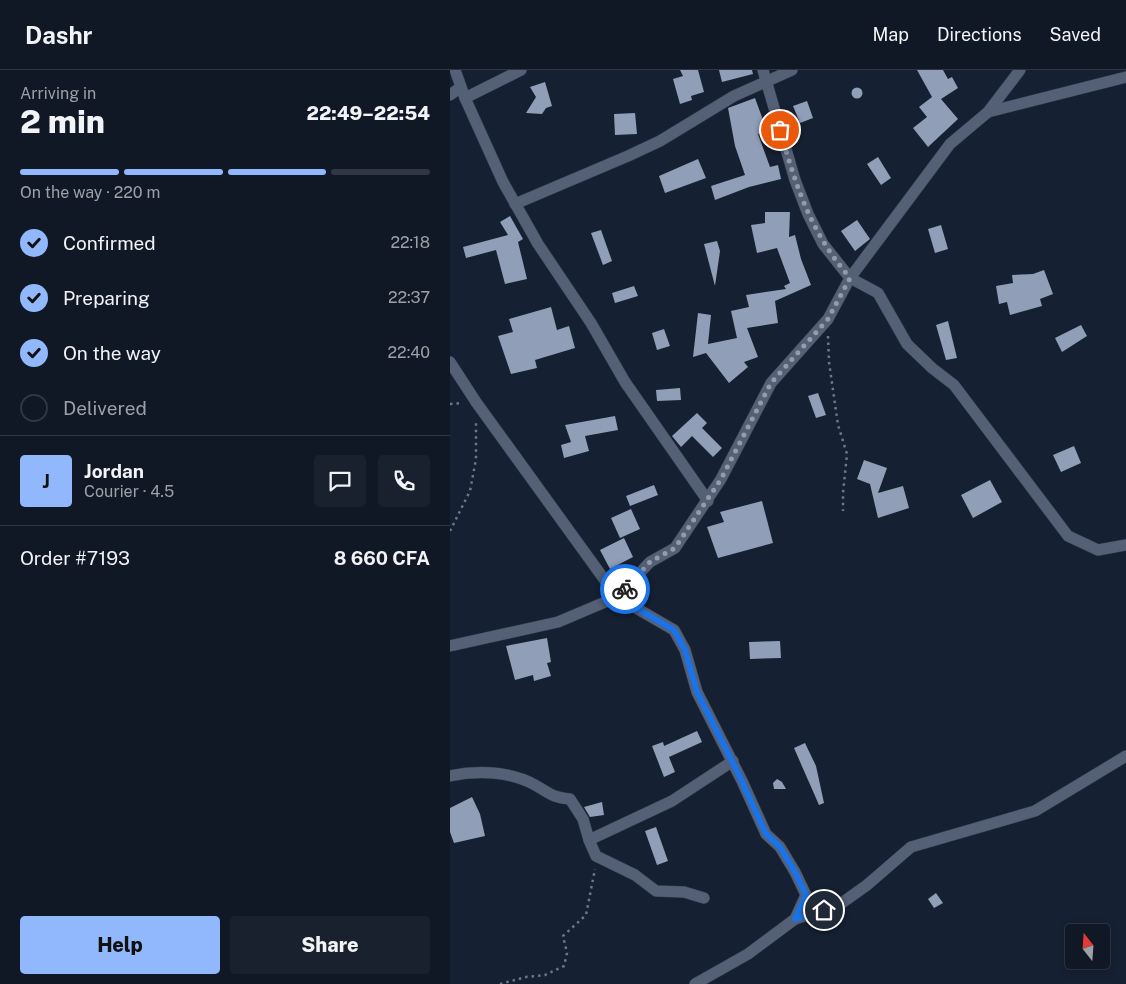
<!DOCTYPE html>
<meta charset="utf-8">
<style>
body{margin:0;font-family:"Public Sans",sans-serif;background:#19212e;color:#f1f3f6;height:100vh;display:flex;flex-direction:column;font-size:19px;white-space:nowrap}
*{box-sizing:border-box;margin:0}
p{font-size:16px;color:#9ca0a7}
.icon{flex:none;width:28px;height:28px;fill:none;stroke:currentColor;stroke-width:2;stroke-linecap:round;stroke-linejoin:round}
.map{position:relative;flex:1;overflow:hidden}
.sheet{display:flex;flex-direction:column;background:#101826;width:450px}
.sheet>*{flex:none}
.needle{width:32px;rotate:343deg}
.controls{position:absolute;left:615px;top:854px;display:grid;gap:10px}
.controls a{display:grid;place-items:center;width:45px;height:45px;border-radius:5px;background:#101826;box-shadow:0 2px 8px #0003,0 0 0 1px #303743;font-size:25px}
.pin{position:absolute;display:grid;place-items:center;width:42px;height:42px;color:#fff;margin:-21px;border:2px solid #fff;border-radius:50%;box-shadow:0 1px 5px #0007}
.courier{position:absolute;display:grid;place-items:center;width:50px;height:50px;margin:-25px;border:4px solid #1a73e8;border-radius:50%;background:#fff;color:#222;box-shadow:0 1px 6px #0007}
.head em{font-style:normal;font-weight:800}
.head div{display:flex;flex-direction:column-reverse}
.head{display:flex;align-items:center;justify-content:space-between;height:85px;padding:0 20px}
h1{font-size:32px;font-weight:800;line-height:38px}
.bar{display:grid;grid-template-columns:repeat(4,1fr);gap:8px 5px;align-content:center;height:60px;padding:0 20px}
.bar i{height:6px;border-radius:4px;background:#303743}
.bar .current{background:#91b8fd}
.bar p{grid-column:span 4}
.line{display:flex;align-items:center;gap:12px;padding:0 20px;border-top:1px solid #303743}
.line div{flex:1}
.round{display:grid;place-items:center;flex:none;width:52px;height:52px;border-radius:5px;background:#19212e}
ol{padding:0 20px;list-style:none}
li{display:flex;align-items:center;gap:15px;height:55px}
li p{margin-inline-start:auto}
li .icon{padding:5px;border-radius:50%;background:#91b8fd;color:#111;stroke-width:4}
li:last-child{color:#9ca0a7}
li i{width:28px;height:28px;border:2px solid #303743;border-radius:50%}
.cta{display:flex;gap:10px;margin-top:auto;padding:10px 20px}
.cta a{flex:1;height:58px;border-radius:5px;background:#91b8fd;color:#111;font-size:20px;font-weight:800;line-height:58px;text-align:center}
.cta a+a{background:#19212e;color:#f1f3f6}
header{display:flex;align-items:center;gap:30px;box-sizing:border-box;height:70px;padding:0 25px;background:#101826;border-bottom:1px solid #303743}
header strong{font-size:24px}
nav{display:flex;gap:28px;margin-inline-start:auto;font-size:18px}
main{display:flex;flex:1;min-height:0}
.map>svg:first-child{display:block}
.building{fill:#909eb7}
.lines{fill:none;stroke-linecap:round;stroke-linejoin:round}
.minor-casing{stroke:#353c4c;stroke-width:12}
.path{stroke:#6e7787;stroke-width:2.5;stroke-dasharray:2.5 4;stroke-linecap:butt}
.minor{stroke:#536076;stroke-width:11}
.done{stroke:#949cab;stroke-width:5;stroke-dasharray:0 9}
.route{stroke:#1a73e8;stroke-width:6}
</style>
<header>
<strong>Dashr</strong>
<nav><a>Map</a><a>Directions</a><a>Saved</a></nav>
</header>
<main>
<section class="sheet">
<div class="head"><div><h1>2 min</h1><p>Arriving in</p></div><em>22:49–22:54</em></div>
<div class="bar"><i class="current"></i><i class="current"></i><i class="current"></i><i></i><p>On the way · 220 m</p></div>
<ol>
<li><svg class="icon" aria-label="check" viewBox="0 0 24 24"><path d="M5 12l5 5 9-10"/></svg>Confirmed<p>22:18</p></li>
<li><svg class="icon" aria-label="check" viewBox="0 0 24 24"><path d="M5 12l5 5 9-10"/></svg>Preparing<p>22:37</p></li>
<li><svg class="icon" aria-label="check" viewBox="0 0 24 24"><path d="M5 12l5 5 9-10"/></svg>On the way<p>22:40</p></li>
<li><i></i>Delivered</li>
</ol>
<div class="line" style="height:90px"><b class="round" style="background:#91b8fd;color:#111">J</b><div><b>Jordan</b><p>Courier · 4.5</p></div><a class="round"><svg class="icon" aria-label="chat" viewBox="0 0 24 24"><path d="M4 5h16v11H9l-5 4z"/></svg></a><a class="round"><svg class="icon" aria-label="phone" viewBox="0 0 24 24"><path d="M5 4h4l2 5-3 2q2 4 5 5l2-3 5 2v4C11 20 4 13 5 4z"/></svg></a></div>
<div class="line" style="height:65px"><div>Order #7193</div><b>8 660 CFA</b></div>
<div class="cta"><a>Help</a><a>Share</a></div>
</section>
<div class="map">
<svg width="676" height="914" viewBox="0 0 676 914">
<rect width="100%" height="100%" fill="#152032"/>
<g class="building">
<path d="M230 0H248L254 22 241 26 242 30 230 34 223 9 233 6Z"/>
<path d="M269 0H302L303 4 272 12Z"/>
<path d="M467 0H493L498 9 502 7 508 18 491 29 508 49 478 77 463 58 477 47 469 37 482 27Z"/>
<path d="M95 12 102 36 96 38 92 44 76 43 86 27 80 17Z"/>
<circle cx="407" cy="23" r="5.5"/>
<path d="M305 28 317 61 308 64 320 97 328 95 331 109 299 117 265 130 261 116 295 105 285 76 278 38Z"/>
<path d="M357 31 363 48 350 53 343 36Z"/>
<path d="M185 43 187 64 165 65 164 44Z"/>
<path d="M428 87 441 108 431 115 417 94Z"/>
<path d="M248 89 256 108 215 123 209 106Z"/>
<path d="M315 142H340L339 167 345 165 351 189 361 215 325 231 328 253 297 258 308 287 294 292 298 297 279 313 256 283 243 287 248 243 261 245 258 274 287 268 281 241 299 237 296 225 336 219 334 216 340 213 327 178 307 183 301 155 315 153Z"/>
<path d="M60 146 73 169 68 172 77 209 55 214 46 180 16 188 13 177 58 165 50 152Z"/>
<path d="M407 150 420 169 405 181 391 161Z"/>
<path d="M491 155 498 179 485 183 478 159Z"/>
<path d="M151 160 162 191 153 195 141 163Z"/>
<path d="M267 171 270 181 265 216 254 174Z"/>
<path d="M594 200 603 224 590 229 592 236 560 245 557 232 549 234 546 216 563 213 562 205 583 204Z"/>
<path d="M184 216 188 226 165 233 162 223Z"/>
<path d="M101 237 107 260 119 256 125 278 85 290 87 298 61 304 48 266 63 262 59 249Z"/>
<path d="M498 251 507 288 496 290 486 255Z"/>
<path d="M631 255 637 266 612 282 605 268Z"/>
<path d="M214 259 220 276 207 280 202 263Z"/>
<path d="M230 318 231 330 207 331 206 320Z"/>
<path d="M368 323 376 345 366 348 358 326Z"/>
<path d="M247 343 257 353 252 358 272 378 263 387 242 366 231 377 222 366Z"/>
<path d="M165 346 168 360 135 366 139 381 114 388 111 375 121 372 115 355Z"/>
<path d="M624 376 631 393 611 402 603 385Z"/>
<path d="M414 390 437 398 428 423 453 416 459 438 428 448 420 414 407 409Z"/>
<path d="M540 410 552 432 523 448 511 425Z"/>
<path d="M204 415 208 425 180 436 176 426Z"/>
<path d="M312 431 323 473 268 488 257 457 274 452 270 442Z"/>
<path d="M181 439 190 459 170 468 161 448Z"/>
<path d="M174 468 183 487 160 499 150 480Z"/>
<path d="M97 568 101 592 97 593 101 606 84 611 83 605 65 610 56 576Z"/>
<path d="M330 571 331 588 300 589 299 572Z"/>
<path d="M247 661 252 672 219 687 225 702 214 707 202 676 213 672 214 676Z"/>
<path d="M355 673 366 696 374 733 369 735 344 678Z"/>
<path d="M327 709 332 712 336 719H324L323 713Z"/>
<path d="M22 727 30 744 35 766 4 773 0 762V738Z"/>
<path d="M152 732 154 745 140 747 134 737Z"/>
<path d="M206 757 218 791 207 795 195 761Z"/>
<path d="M486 823 493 833 484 838 478 829Z"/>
</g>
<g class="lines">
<g class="minor-casing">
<g id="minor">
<path d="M5 0 15 28 53 112 88 174 141 253 175 312 258 431"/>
<path d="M313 0 345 110 358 144 373 174 400 208 428 223 457 274 482 298 504 315 618 466 648 480 676 475"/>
<path d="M0 25 11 17"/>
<path d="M15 28 71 0"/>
<path d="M538 42 676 7"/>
<path d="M65 134 178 86 210 71 284 26 342 0"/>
<path d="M0 292 26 332 167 527 224 560 235 580 247 622 292 711 316 764 330 777 345 802 356 825 345 849"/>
<path d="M0 576 108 552 167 527 200 492 225 478 271 409 321 313 378 249 400 208 500 74 538 42 570 0"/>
<path d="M0 706C27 700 60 701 85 715 101 724 101 727 120 729L133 749 139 770 222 731 283 691"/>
<path d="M139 770 146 786 185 805 206 821 234 822 254 828"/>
<path d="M245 914 298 884 345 849 389 835 417 815 461 777 585 741 676 686"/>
</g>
</g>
<g class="path">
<path d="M378 266 379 292 388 355 397 384 393 423V441"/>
<path d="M0 334 13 333"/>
<path d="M0 461 20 421 26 389V352"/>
<path d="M50 914 76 907 95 905 114 896 117 883 113 866 136 845 145 799"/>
</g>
<use href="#minor" class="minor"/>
</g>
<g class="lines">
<path class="done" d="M175 519 200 492 225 478 271 409 321 313 378 249 400 208C360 161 347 119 330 60"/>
<path class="route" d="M175 519 167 527 224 560 235 580 247 622 287 701 316 764 330 777 345 802 356 825 345 849 374 840"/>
</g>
</svg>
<div class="controls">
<a><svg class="needle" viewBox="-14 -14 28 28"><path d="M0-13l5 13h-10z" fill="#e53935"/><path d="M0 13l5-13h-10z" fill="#9ca0a7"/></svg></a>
</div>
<div class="pin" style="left:330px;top:60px;background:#ea580c"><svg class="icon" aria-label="bag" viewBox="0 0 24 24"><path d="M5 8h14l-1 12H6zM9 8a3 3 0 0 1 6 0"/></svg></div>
<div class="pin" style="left:374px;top:840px;background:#1f2937"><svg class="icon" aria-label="home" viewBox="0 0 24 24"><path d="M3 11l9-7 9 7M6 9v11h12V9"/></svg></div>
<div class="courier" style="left:175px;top:519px"><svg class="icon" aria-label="bike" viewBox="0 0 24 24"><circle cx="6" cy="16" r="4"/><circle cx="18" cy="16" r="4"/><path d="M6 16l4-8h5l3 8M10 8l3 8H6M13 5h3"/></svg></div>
</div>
</main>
